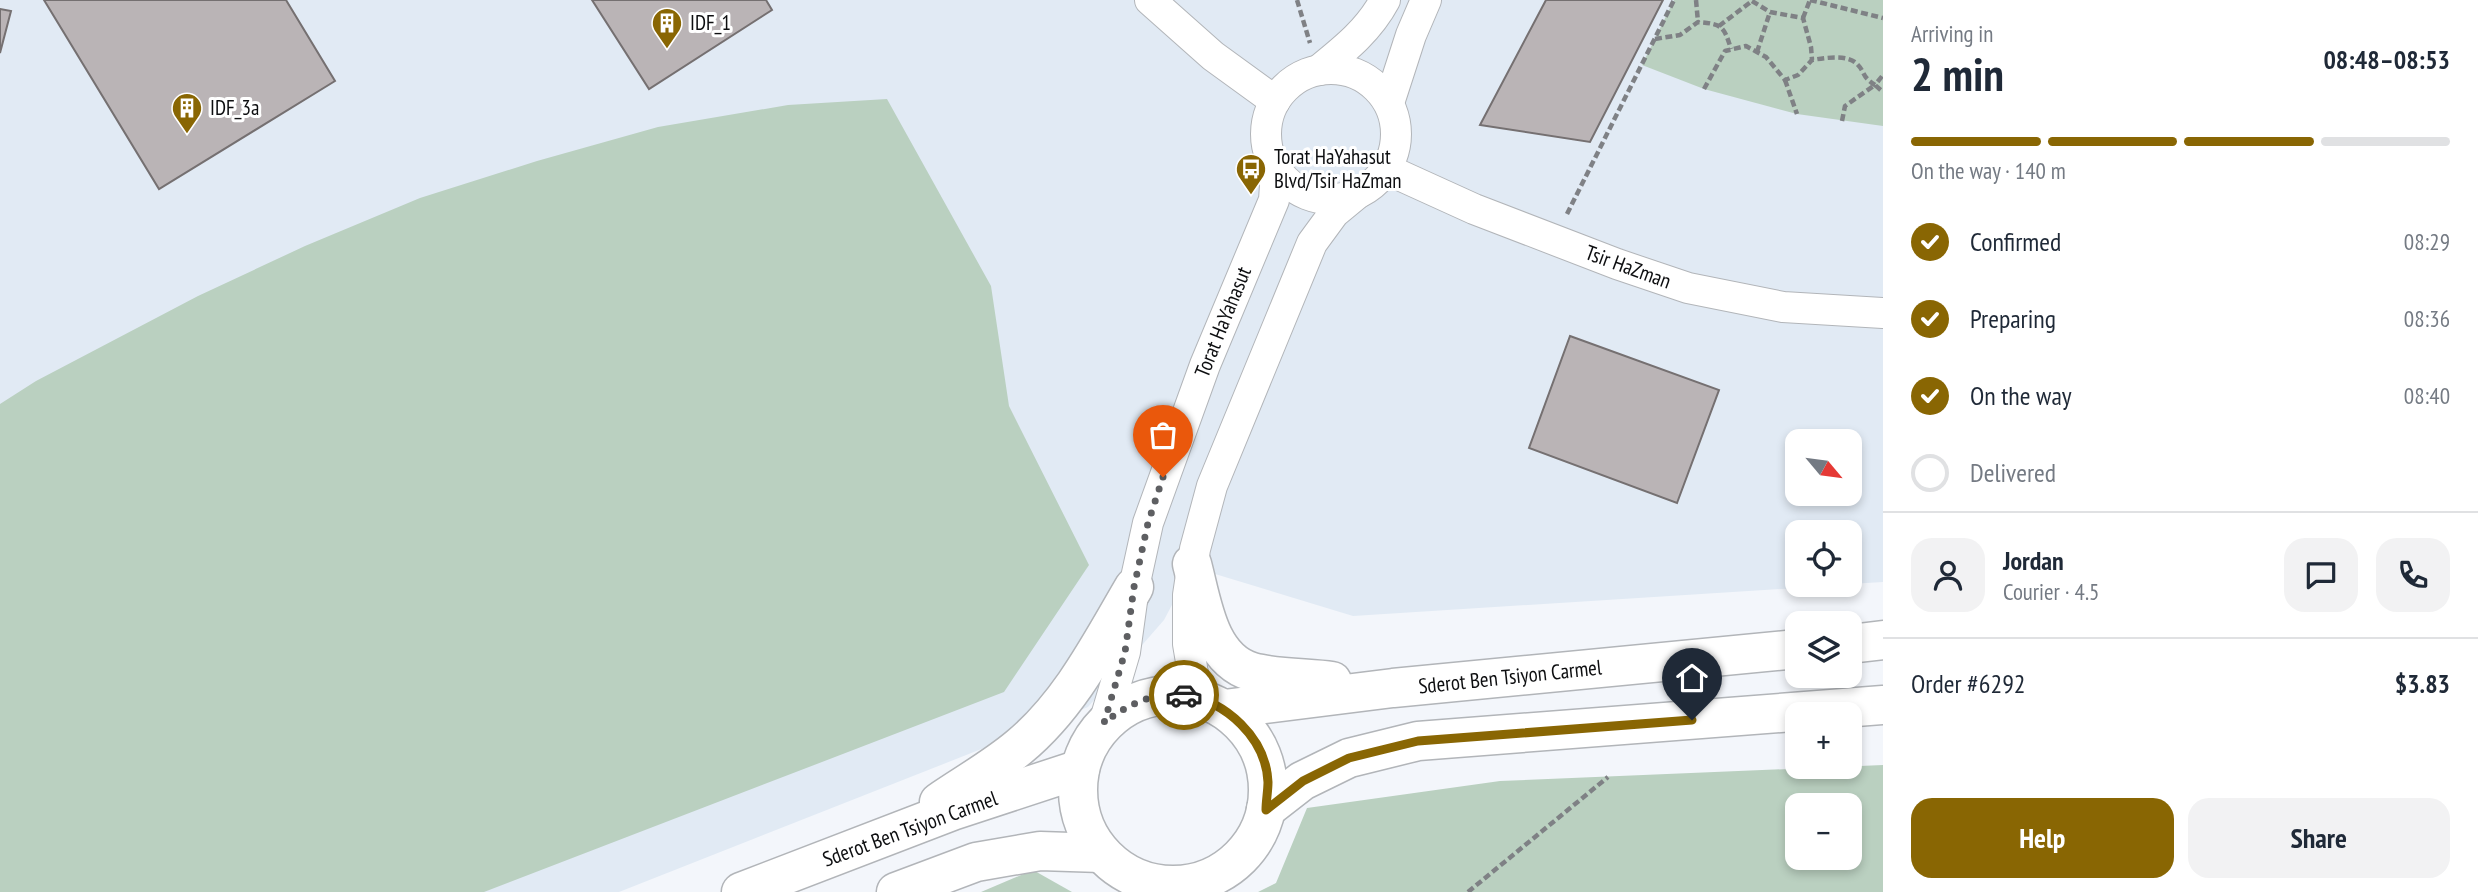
<!DOCTYPE html>
<meta charset="utf-8">
<style>
body{margin:0;font-family:"PT Sans Narrow",sans-serif;background:#f2f2f3;color:#1f2937;height:100vh;display:flex;flex-direction:column;font-size:26px;white-space:nowrap}
*{box-sizing:border-box;margin:0}
p{font-size:23px;color:#747a83}
.icon{flex:none;width:38px;height:38px;fill:none;stroke:currentColor;stroke-width:2;stroke-linecap:round;stroke-linejoin:round}
.map{position:relative;flex:1;overflow:hidden}
.side{display:flex;flex-direction:column;background:#fff;width:595px}
.side>*{flex:none}
.needle{width:46px;rotate:119deg}
.buttons{position:absolute;left:1785px;top:429px;display:grid;gap:14px}
.buttons a{display:grid;place-items:center;width:77px;height:77px;border-radius:14px;background:#fff;box-shadow:0 4px 10px #0003;font-size:35px}
.pin{position:absolute;display:grid;place-items:center;width:60px;height:60px;color:#fff;margin:-72px -30px;border-radius:50% 50% 50% 0;rotate:-45deg;box-shadow:0 0 7px #0007}
.pin .icon{rotate:45deg}
.courier{position:absolute;display:grid;place-items:center;width:70px;height:70px;margin:-35px;border:5px solid #896603;border-radius:50%;background:#fff;color:#222;box-shadow:0 2px 9px #0007}
.headline em{font-style:normal;font-weight:600}
.headline div{display:flex;flex-direction:column-reverse}
.headline{display:flex;align-items:center;justify-content:space-between;height:119px;padding:0 28px}
h1{font-size:46px;font-weight:600;line-height:52px}
.bar{display:grid;grid-template-columns:repeat(4,1fr);gap:10px 7px;align-content:center;height:84px;padding:0 28px}
.bar i{height:9px;border-radius:5px;background:#e0e1e3}
.bar .on{background:#896603}
.bar p{grid-column:span 4}
.line{display:flex;align-items:center;gap:18px;padding:0 28px;border-top:2px solid #e0e1e3}
.line div{flex:1}
.round{display:grid;place-items:center;flex:none;width:74px;height:74px;border-radius:21px;background:#f2f2f3}
ol{padding:0 28px;list-style:none}
li{display:flex;align-items:center;gap:21px;height:77px}
li p{margin-inline-start:auto}
li .icon{padding:7px;border-radius:50%;background:#896603;color:#fff;stroke-width:4}
li:last-child{color:#747a83}
li i{width:38px;height:38px;border:4px solid #e0e1e3;border-radius:50%}
.button{display:flex;gap:14px;margin-top:auto;padding:14px 28px}
.button a{flex:1;height:80px;border-radius:21px;background:#896603;color:#fff;font-size:28px;font-weight:600;line-height:80px;text-align:center}
.button a+a{background:#f2f2f3;color:#1f2937}
main{display:flex;flex:1;min-height:0}
.map>svg:first-child{display:block}
.built{fill:#e1eaf4;fill-rule:evenodd}
.green{fill:#bad0c0;fill-rule:evenodd}
.building{fill:#bab4b6;stroke:#757071;stroke-width:2}
.lines{fill:none;stroke-linecap:round;stroke-linejoin:round}
.minor-casing{stroke:#b2b5b9;stroke-width:32}
.major-casing{stroke:#b2b5b9;stroke-width:41}
.path{stroke:#7f8185;stroke-width:4.5;stroke-dasharray:7 3.5;stroke-linecap:butt}
.minor{stroke:#fff;stroke-width:30}
.major{stroke:#fff;stroke-width:38}
.done{stroke:#5e5f62;stroke-width:7;stroke-dasharray:0 12.6}
.route{stroke:#896603;stroke-width:9}
.labels{text-anchor:middle;stroke-width:6;stroke-linejoin:round;paint-order:stroke}
.poi-label{font-size:21px;fill:#0d0e10;stroke:#fff;text-anchor:start}
.street-label{font-size:21px;fill:#0d0e10;stroke:#fff}
</style>
<main>
<div class="map">
<svg width="1883" height="892" viewBox="0 0 1883 892">
<rect width="100%" height="100%" fill="#f3f6fb"/>
<path class="built" d="M0 0H1883V582L1850 584V532H1797V584L1844 585 1353 616 1192 567 1164 620 1088 707 619 892H0ZM1797 441H1850V494H1797Z"/>
<g class="green">
<path d="M1674 0H1883V126L1797 114 1704 89 1642 65Z"/>
<path d="M887 99 991 286 1009 406 1089 565 1004 692 484 892H0V404L36 381 198 296 305 246 420 198 537 161 658 127 788 105Z"/>
<path d="M1883 765V892H1258L1276 883 1307 808 1500 781ZM1797 805H1850V858H1797Z"/>
<path d="M1033 870 1072 892H981Z"/>
</g>
<g class="building">
<path d="M44 0H286L335 81 159 189Z"/>
<path d="M592 0H766L772 10 649 89Z"/>
<path d="M1546 0H1663L1590 142 1480 125Z"/>
<path d="M0 9 11 11 0 53Z"/>
<path d="M1570 336 1719 390 1677 503 1529 448Z"/>
</g>
<g class="lines">
<g class="minor-casing">
<g id="minor">
<path d="M1150 0 1213 56 1275 101"/>
<circle cx="1331" cy="134" r="65"/>
<path d="M1319 70C1345 49 1369 30 1385 0"/>
<path d="M1389 103 1411 35 1426 0"/>
<path d="M1386 169 1474 209 1617 264 1688 288 1783 307 1883 313"/>
<path d="M1197 697 1188 644V595L1195 549 1212 486 1312 243 1334 213 1357 194"/>
<path d="M1104 723 1125 652 1134 587 1148 523 1205 365 1274 200 1275 185 1272 164"/>
</g>
</g>
<g class="major-casing">
<g id="major">
<path d="M1192 564C1202 601 1208 659 1252 672 1274 678 1309 678 1332 681"/>
<path d="M1850 644 1883 640"/>
<circle cx="1173" cy="790" r="95"/>
<path d="M1224 709 1393 688 1797 649"/>
<path d="M939 802C965 784 994 768 1019 747 1070 705 1101 643 1134 587"/>
<path d="M1266 809 1302 781 1349 758 1418 741 1883 705"/>
<path d="M741 892 952 811 1080 769"/>
<path d="M896 892 976 862 1040 851 1101 853"/>
</g>
</g>
<g class="path">
<path d="M1297 0 1310 43"/>
<path d="M1696 0 1698 22"/>
<path d="M1810 0 1883 18"/>
<path d="M1752 1 1770 12 1803 18 1811 47 1812 60"/>
<path d="M1803 18 1810 0"/>
<path d="M1719 26 1752 1"/>
<path d="M1655 39 1680 35 1698 22C1722 24 1724 26 1731 49"/>
<path d="M1757 52 1770 12"/>
<path d="M1785 80 1797 114"/>
<path d="M1704 89 1725 51 1746 46 1766 57 1785 80 1798 75 1812 60C1824 58 1848 54 1857 64 1866 73 1861 76 1875 85L1883 75"/>
<path d="M1842 121 1845 106 1875 85 1883 92"/>
<path d="M1567 214 1674 0"/>
<path d="M1468 892 1608 777"/>
</g>
<use href="#minor" class="minor"/>
<use href="#major" class="major"/>
</g>
<g class="lines">
<path class="done" d="M1163 477 1148 523 1134 587 1125 652 1104 723C1128 704 1153 692 1184 695"/>
<path class="route" d="M1184 695C1226 701 1266 738 1268 782 1268 791 1266 801 1266 810L1303 781 1349 758 1418 741 1692 720"/>
</g>
<defs>
<g id="building-pin" transform="scale(1.575)"><path d="M0 17L-7.5 6A9.5 9.5 0 1 1 7.5 6Z" fill="#896603" stroke="#fff"/><path d="M-4-6H4V6H1V3H-1V6H-4ZM-2.5-4.3h1.7v1.8h-1.7ZM.8-4.3h1.7v1.8H.8ZM-2.5-1h1.7V.8h-1.7ZM.8-1h1.7V.8H.8Z" fill="#fff"/></g>
<g id="bus-pin" transform="scale(1.575)"><path d="M0 17L-7.5 6A9.5 9.5 0 1 1 7.5 6Z" fill="#896603" stroke="#fff"/><path d="M-5-6H5V4H4V6H2V4H-2V6H-4V4H-5ZM-3.5-4V0h7V-4ZM-3.5 1.2v1.5H-2V1.2ZM2 1.2v1.5H3.5V1.2Z" fill="#fff"/></g>
</defs>
<g fill-rule="evenodd">
<use href="#building-pin" x="667" y="23"/>
<use href="#building-pin" x="187" y="108"/>
<use href="#bus-pin" x="1251" y="169"/>
</g>
<g class="labels">
<g class="poi-label">
<text x="690" y="30">IDF_1</text>
<text x="210" y="115">IDF_3a</text>
<text x="1274" y="164">Torat HaYahasut<tspan x="1274" dy="24">Blvd/Tsir HaZman</tspan></text>
</g>
<g class="street-label">
<text transform="translate(1628 267) rotate(20)" y="7">Tsir HaZman</text>
<text transform="translate(1223 322) rotate(-68)" y="7">Torat HaYahasut</text>
<text transform="translate(1510 677) rotate(-6)" y="7">Sderot Ben Tsiyon Carmel</text>
<text transform="translate(910 829) rotate(-20)" y="7">Sderot Ben Tsiyon Carmel</text>
</g>
</g>
</svg>
<div class="buttons">
<a><svg class="needle" viewBox="-14 -14 28 28"><path d="M0-13l5 13h-10z" fill="#e53935"/><path d="M0 13l5-13h-10z" fill="#747a83"/></svg></a>
<a><svg class="icon" aria-label="locate" viewBox="0 0 24 24"><circle cx="12" cy="12" r="6"/><path d="M12 2v4M12 18v4M2 12h4M18 12h4"/></svg></a>
<a><svg class="icon" aria-label="layers" viewBox="0 0 24 24"><path d="M12 4l9 5-9 5-9-5zM3 14l9 5 9-5"/></svg></a>
<a>+</a>
<a>−</a>
</div>
<div class="pin" style="left:1163px;top:477px;background:#ea580c"><svg class="icon" aria-label="bag" viewBox="0 0 24 24"><path d="M5 8h14l-1 12H6zM9 8a3 3 0 0 1 6 0"/></svg></div>
<div class="pin" style="left:1692px;top:720px;background:#1f2937"><svg class="icon" aria-label="home" viewBox="0 0 24 24"><path d="M3 11l9-7 9 7M6 9v11h12V9"/></svg></div>
<div class="courier" style="left:1184px;top:695px"><svg class="icon" aria-label="car" viewBox="0 0 24 24"><path d="M5 17H2v-5l4-1 3-4h7l3 4 3 1v5h-3M9 17h6M6 11h13"/><circle cx="7" cy="17" r="2"/><circle cx="17" cy="17" r="2"/></svg></div>
</div>
<section class="side">
<div class="headline"><div><h1>2 min</h1><p>Arriving in</p></div><em>08:48–08:53</em></div>
<div class="bar"><i class="on"></i><i class="on"></i><i class="on"></i><i></i><p>On the way · 140 m</p></div>
<ol>
<li><svg class="icon" aria-label="check" viewBox="0 0 24 24"><path d="M5 12l5 5 9-10"/></svg>Confirmed<p>08:29</p></li>
<li><svg class="icon" aria-label="check" viewBox="0 0 24 24"><path d="M5 12l5 5 9-10"/></svg>Preparing<p>08:36</p></li>
<li><svg class="icon" aria-label="check" viewBox="0 0 24 24"><path d="M5 12l5 5 9-10"/></svg>On the way<p>08:40</p></li>
<li><i></i>Delivered</li>
</ol>
<div class="line" style="height:126px"><a class="round"><svg class="icon" aria-label="person" viewBox="0 0 24 24"><circle cx="12" cy="8" r="4"/><path d="M4 21q1-7 8-7t8 7"/></svg></a><div><b>Jordan</b><p>Courier · 4.5</p></div><a class="round"><svg class="icon" aria-label="chat" viewBox="0 0 24 24"><path d="M4 5h16v11H9l-5 4z"/></svg></a><a class="round"><svg class="icon" aria-label="phone" viewBox="0 0 24 24"><path d="M5 4h4l2 5-3 2q2 4 5 5l2-3 5 2v4C11 20 4 13 5 4z"/></svg></a></div>
<div class="line" style="height:91px"><div>Order #6292</div><b>$3.83</b></div>
<div class="button"><a>Help</a><a>Share</a></div>
</section>
</main>
